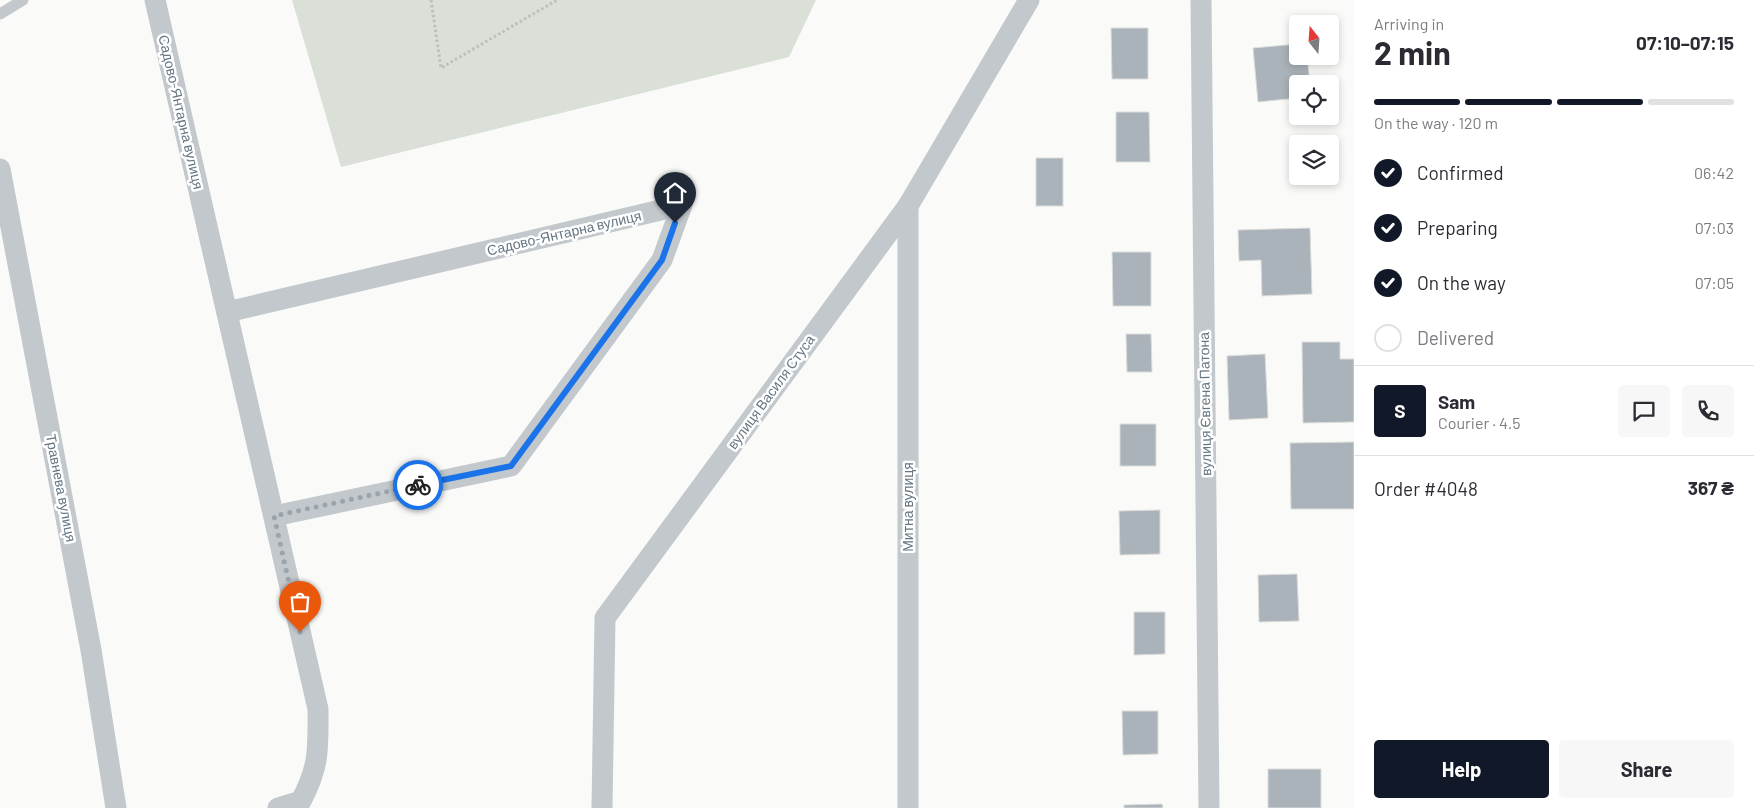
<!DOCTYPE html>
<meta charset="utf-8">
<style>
body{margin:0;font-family:Barlow,sans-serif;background:#f7f7f7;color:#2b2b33;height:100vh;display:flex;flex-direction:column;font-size:19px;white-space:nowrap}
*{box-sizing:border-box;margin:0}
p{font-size:16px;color:#7c7c81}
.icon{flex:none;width:28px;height:28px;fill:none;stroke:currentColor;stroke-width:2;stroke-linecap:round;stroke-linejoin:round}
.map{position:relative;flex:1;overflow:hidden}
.sheet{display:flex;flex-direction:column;background:#fff;width:400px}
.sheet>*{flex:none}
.needle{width:32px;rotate:343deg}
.tools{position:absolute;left:1289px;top:15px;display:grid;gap:10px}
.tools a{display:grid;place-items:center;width:50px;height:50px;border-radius:5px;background:#fff;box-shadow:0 2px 8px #0003;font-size:25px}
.pin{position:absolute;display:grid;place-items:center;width:42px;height:42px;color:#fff;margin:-51px -21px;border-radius:50% 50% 50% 0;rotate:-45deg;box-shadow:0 0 5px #0007}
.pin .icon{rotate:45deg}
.courier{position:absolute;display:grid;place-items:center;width:50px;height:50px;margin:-25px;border:4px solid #1a73e8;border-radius:50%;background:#fff;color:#222;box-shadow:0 1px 6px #0007}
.summary em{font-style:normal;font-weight:700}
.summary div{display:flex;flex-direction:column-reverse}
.summary{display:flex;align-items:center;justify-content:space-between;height:85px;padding:0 20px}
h1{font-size:32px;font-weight:700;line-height:38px}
.bar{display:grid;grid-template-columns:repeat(4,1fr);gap:8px 5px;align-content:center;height:60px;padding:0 20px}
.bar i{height:6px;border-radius:4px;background:#e1e1e2}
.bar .selected{background:#111827}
.bar p{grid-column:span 4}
.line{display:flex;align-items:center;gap:12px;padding:0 20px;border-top:1px solid #e1e1e2}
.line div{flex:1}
.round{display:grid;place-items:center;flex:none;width:52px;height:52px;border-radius:5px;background:#f7f7f7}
ol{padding:0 20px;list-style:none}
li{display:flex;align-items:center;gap:15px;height:55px}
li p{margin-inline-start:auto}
li .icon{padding:5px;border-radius:50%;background:#111827;color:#fff;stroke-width:4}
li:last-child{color:#7c7c81}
li i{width:28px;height:28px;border:2px solid #e1e1e2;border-radius:50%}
.primary-button{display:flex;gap:10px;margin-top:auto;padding:10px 20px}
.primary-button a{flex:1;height:58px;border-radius:5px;background:#111827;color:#fff;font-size:20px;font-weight:700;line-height:58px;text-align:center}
.primary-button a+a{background:#f7f7f7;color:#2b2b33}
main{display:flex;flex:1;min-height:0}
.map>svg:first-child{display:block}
.green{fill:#dadfd7}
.building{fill:#aab3b9;stroke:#dcdcda}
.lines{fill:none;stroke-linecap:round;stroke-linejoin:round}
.path{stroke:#bbbfc2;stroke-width:3;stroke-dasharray:2.5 2.5;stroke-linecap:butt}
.service{stroke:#c3c8cc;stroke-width:11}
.minor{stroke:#c3c8cc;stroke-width:21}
.done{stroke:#99a4ac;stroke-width:5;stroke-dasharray:0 9}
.route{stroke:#1a73e8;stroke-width:6}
.labels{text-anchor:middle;stroke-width:5;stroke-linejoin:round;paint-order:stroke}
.street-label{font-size:14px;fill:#657683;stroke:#fff}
</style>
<main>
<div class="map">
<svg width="1354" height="808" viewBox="0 0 1354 808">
<rect width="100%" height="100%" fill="#fafaf8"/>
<path class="green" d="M292 0H816L789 57 341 167Z"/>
<g class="building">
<path d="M1111 28H1148V79H1112Z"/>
<path d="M1298 44V56H1307L1310 84H1298V98L1258 102 1253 48Z"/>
<path d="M1116 112H1149L1150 162H1116Z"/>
<rect x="1036" y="158" width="27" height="48"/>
<path d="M1310 228 1312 294 1262 296 1261 260 1239 261 1238 230Z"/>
<path d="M1112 252H1151V306H1113Z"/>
<path d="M1126 334H1151L1152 372H1127Z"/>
<path d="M1302 342H1340V359H1354V422L1303 423Z"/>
<path d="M1265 354 1268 418 1229 420 1227 356Z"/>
<rect x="1120" y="424" width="36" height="42"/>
<path d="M1354 442V509H1291L1290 443Z"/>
<path d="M1160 510V554L1120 555 1119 511Z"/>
<path d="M1297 574 1299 621 1259 622 1258 575Z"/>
<path d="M1134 612H1165V654L1134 655Z"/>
<path d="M1122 711H1158V754L1123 755Z"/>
<rect x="1268" y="769" width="53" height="39"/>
<path d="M1162 804 1163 808H1124V805Z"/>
</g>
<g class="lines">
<path class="path" d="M431 0 441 68 557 0"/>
<path class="service" d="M0 14 23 0"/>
<g class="minor">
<path d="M155 0 318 709C318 748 320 765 301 801L278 808"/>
<path d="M1201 0 1209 808"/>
<path d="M0 169 91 650 116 808"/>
<path d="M227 312 682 205 662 260 511 466 274 516"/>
<path d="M602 808 605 618 908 206 1029 0"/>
<path d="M908 808V206"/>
</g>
</g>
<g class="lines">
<path class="done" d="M300 632 274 516 418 485"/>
<path class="route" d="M418 485 511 466 662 260 675 223"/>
</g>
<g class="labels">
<g class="street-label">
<text transform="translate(181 112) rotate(77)" y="5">Садово-Янтарна вулиця</text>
<text transform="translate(564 233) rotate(-13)" y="5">Садово-Янтарна вулиця</text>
<text transform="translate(771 392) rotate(-54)" y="5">вулиця Василя Стуса</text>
<text transform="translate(1205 404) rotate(-91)" y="5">вулиця Євгена Патона</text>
<text transform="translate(61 488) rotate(79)" y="5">Травнева вулиця</text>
<text transform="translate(908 507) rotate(-90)" y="5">Митна вулиця</text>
</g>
</g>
</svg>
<div class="tools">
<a><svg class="needle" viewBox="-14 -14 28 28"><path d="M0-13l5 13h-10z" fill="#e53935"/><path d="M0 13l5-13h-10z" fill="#7c7c81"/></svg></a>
<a><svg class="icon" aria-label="locate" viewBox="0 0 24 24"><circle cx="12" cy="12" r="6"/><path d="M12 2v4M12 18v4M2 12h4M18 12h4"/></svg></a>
<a><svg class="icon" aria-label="layers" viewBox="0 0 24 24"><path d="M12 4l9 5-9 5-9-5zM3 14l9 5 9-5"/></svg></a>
</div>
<div class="pin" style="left:300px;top:632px;background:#ea580c"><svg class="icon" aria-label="bag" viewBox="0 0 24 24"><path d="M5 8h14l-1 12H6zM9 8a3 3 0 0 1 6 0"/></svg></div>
<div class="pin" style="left:675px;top:223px;background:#1f2937"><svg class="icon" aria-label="home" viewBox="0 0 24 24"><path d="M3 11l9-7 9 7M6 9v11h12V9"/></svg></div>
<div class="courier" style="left:418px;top:485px"><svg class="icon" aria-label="bike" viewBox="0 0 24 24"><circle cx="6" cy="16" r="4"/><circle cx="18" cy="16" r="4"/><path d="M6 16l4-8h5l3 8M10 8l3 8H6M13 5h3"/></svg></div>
</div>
<section class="sheet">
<div class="summary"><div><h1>2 min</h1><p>Arriving in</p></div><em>07:10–07:15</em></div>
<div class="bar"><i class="selected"></i><i class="selected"></i><i class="selected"></i><i></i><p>On the way · 120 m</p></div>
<ol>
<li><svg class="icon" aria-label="check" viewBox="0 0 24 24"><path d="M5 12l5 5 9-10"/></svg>Confirmed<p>06:42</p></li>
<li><svg class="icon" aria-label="check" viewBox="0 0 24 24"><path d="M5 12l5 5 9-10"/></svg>Preparing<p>07:03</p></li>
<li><svg class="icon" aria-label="check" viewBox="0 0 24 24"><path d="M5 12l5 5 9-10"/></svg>On the way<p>07:05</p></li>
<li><i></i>Delivered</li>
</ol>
<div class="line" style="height:90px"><b class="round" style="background:#111827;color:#fff">S</b><div><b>Sam</b><p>Courier · 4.5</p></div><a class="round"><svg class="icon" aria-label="chat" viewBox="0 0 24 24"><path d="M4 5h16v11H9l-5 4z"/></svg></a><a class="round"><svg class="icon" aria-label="phone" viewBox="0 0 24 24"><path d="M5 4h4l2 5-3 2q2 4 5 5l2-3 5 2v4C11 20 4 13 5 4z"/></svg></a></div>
<div class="line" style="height:65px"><div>Order #4048</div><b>367 ₴</b></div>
<div class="primary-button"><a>Help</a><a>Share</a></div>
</section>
</main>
